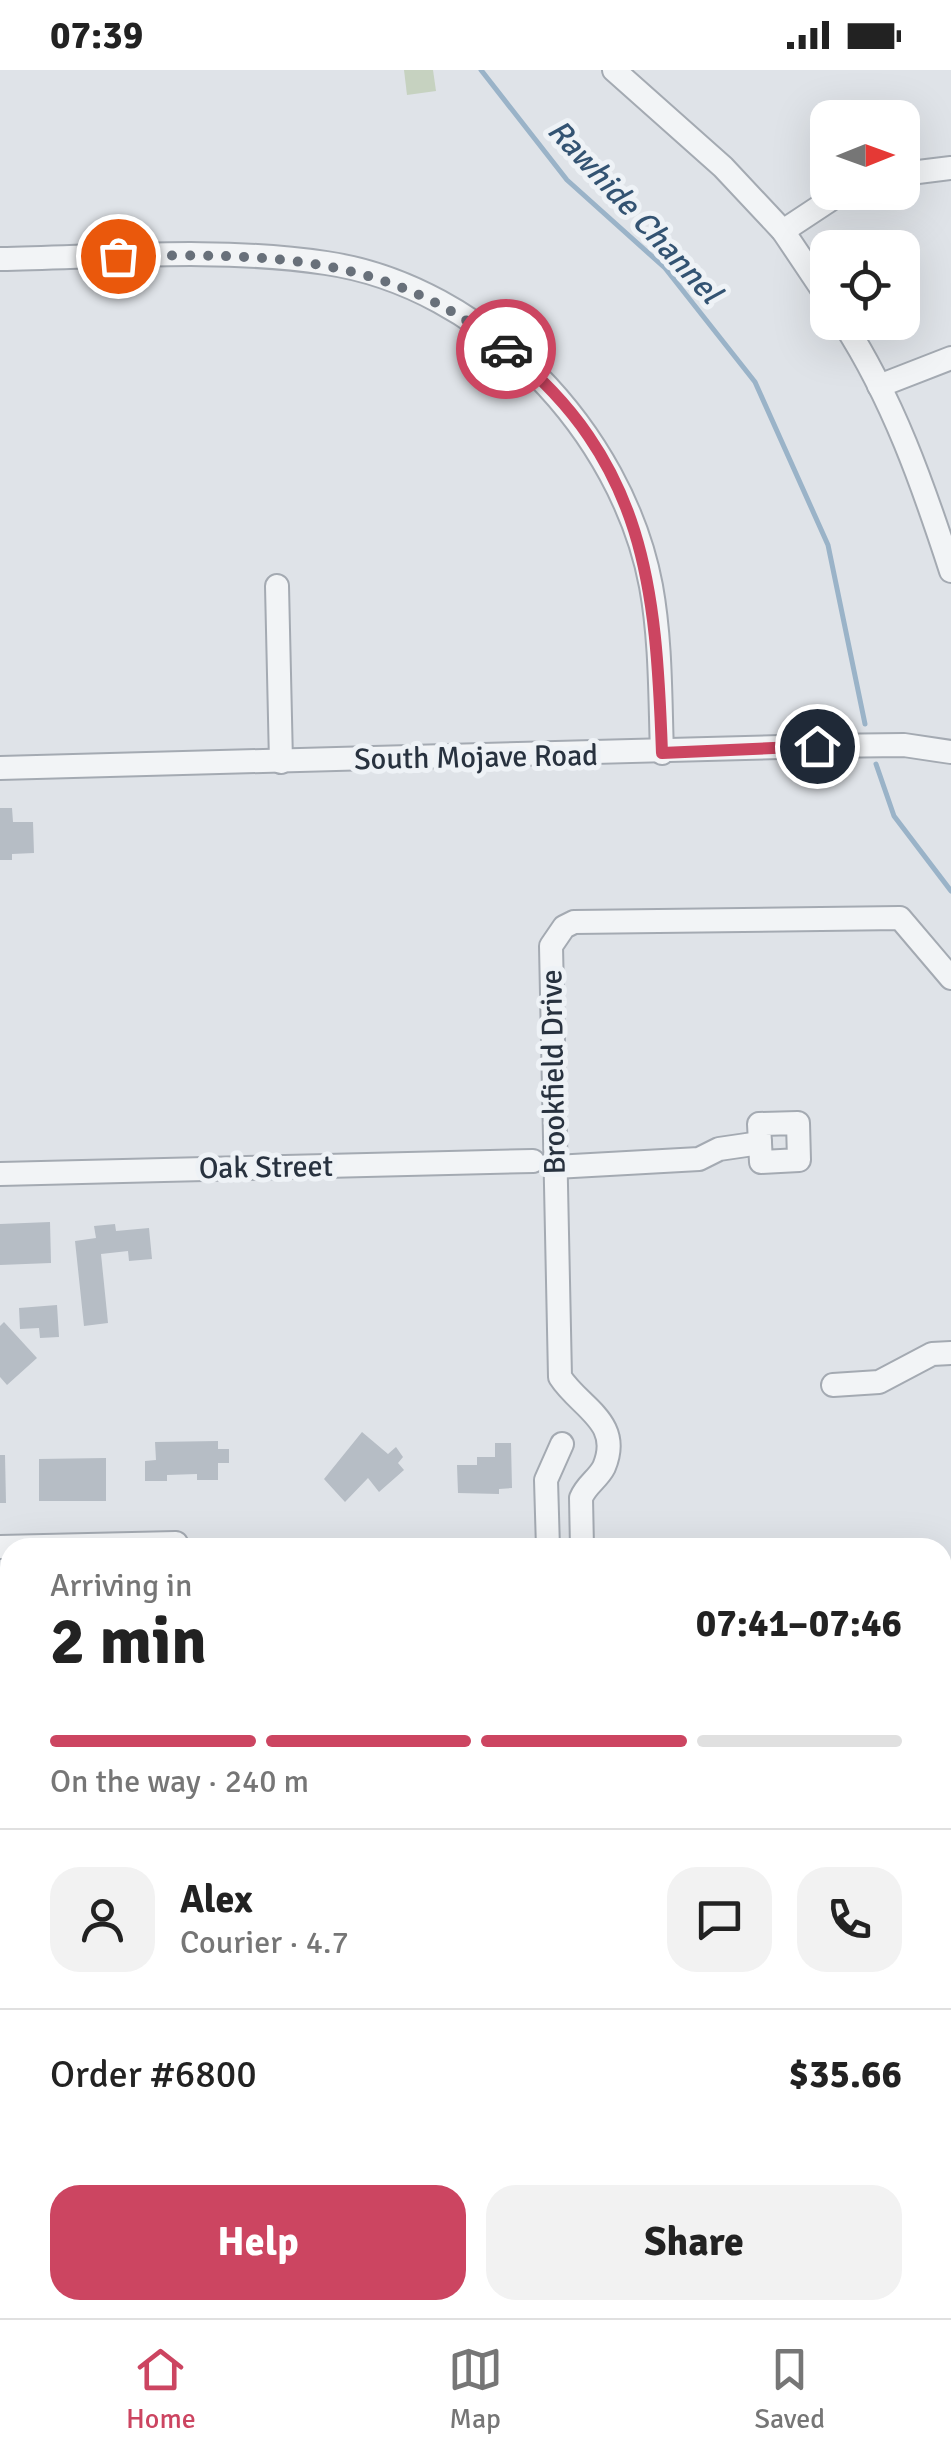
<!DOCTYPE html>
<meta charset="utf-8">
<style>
body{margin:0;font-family:Signika,sans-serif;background:#f2f2f2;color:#222;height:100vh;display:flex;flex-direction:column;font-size:38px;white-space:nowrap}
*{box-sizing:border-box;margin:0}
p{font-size:32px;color:#767676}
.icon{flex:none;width:55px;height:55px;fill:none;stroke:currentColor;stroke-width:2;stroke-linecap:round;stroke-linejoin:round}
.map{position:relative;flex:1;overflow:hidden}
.drawer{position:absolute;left:0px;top:1468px;width:952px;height:782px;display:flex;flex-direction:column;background:#fff;border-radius:30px 30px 0 0;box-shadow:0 10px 40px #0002}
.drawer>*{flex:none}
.needle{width:65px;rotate:89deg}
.fabs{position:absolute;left:810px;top:30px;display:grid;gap:20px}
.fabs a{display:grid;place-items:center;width:110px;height:110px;border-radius:20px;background:#fff;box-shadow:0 10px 40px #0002;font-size:50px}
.pin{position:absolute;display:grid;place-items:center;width:85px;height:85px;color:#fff;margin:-42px;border:5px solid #fff;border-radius:50%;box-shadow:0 2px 10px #0007}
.courier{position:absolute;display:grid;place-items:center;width:100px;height:100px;margin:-50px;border:8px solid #cc4561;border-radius:50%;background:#fff;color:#222;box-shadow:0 2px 12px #0007}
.overview em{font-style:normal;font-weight:700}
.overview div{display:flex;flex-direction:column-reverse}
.overview{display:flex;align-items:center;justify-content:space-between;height:170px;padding:0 50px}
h1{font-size:65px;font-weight:700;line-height:75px}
.bar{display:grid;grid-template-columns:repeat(4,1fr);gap:15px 10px;align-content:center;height:120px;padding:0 50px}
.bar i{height:12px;border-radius:8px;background:#e0e0e0}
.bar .on{background:#cc4561}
.bar p{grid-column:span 4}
.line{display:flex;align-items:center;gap:25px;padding:0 50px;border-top:2px solid #e0e0e0}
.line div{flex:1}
.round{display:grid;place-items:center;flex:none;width:105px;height:105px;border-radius:30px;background:#f2f2f2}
.cta{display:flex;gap:20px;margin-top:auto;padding:20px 50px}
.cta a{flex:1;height:115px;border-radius:30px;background:#cc4561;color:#fff;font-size:40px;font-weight:700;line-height:115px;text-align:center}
.cta a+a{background:#f2f2f2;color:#222}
.status{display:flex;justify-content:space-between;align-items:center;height:70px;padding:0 50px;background:#fff;direction:ltr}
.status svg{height:28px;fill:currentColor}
.menu{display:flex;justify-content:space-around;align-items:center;height:140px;border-top:2px solid #e0e0e0;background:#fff;font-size:28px;color:#767676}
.menu a{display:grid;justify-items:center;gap:5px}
.menu .on{color:#cc4561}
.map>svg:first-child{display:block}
.green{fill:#c6d2c0}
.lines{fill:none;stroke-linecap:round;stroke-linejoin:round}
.stream{stroke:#9ab3c8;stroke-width:5}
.building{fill:#b6bdc5}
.minor-casing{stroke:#a4aab2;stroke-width:26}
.major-casing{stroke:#9ea8b4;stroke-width:31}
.minor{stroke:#f2f4f6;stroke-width:22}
.major{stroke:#fff;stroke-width:28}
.done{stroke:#68707a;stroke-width:10;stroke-dasharray:0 18}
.route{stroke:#cc4561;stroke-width:12}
.labels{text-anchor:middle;stroke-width:10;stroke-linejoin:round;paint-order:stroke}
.street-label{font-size:30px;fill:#28323f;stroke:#eef2f6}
.water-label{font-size:32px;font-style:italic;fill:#335372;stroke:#eef2f6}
</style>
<div class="status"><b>07:39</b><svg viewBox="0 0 49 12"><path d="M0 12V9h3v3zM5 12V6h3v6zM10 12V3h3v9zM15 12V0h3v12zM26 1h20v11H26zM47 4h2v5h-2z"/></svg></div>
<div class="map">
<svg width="951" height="2248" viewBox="0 0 951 2248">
<rect width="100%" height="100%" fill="#dfe3e8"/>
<path class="green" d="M404 0H433L436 21 407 25Z"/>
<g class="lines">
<g class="stream">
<path d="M481 0 567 110 665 198 755 312 828 475 865 654"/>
<path d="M876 694 894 746 951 821"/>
<path d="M942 1874 945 1869"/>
<path d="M850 2248V2240"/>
</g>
</g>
<g class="building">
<path d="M0 738H12L13 752H33L34 783 12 784V790H0Z"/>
<path d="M50 1152 51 1193 0 1195V1154Z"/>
<path d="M115 1154 116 1161 149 1158 152 1189 129 1191 128 1181 101 1184 108 1253 84 1256 75 1171 96 1168 94 1156Z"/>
<path d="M57 1235 59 1267 40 1268 39 1258 20 1259 19 1238Z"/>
<path d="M4 1252 37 1288 7 1315 0 1307V1256Z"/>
<path d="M362 1362 388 1384 396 1377 403 1387 398 1393 404 1400 379 1422 368 1408 345 1432 324 1409Z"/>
<path d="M218 1371V1379H229V1393H218V1410H197V1404L167 1405V1411H145V1391L156 1390 155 1372Z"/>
<path d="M495 1373H511L512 1418 499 1419V1424L458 1423 457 1395H477V1387H495Z"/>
<path d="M0 1385H5L6 1433H0Z"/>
<path d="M106 1388V1431H39V1389Z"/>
</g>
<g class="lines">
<g class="minor-casing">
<g id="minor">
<path d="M614 0 723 97 783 161 828 228"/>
<path d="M902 104 951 98"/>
<path d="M783 161 842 122"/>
<path d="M0 189C108 187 218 177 326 193 484 216 622 362 651 516 661 571 660 627 662 683"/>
<path d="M843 252C893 329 923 415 951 501"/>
<path d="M879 316 951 288"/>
<path d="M277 516 281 692"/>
<path d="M0 698 817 676 904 675 951 682"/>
<path d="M798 1053 799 1090 761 1092 759 1054Z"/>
<path d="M555 1097 699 1089 719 1079 760 1073"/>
<path d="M0 1104 533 1091"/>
<path d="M833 1315 879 1312 932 1284 951 1283"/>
<path d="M0 1477 176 1473"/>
<path d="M548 1478 546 1410 562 1374"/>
<path d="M582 1478 581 1428C586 1415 598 1409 604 1397 623 1352 580 1338 560 1307L551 876 564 857 574 852 900 848 951 908"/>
<path d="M942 1761 951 1752"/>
<path d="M0 1785 10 1784"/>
<path d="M34 2240V2248"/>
<path d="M312 2240V2248"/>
<path d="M540 2248 541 2240"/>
<path d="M736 2248V2240"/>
</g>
</g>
<g class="major-casing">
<g id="major">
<path d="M942 1827H951"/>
<path d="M0 1852 10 1851"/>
</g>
</g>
<use href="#minor" class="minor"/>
<use href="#major" class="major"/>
</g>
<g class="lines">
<path class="done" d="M118 186C265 184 386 182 506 279"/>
<path class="route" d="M506 279C646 391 656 517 662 683L817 676"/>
</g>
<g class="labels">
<g class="street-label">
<text transform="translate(476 687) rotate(-1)" y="10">South Mojave Road</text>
<text transform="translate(553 1002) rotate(-91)" y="10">Brookfield Drive</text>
<text transform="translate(266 1097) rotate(-1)" y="10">Oak Street</text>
</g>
<g class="water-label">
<text transform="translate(635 141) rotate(47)" y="11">Rawhide Channel</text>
</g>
</g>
</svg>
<div class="fabs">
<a><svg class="needle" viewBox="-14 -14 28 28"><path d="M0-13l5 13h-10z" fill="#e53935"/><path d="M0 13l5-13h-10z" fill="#767676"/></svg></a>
<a><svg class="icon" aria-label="locate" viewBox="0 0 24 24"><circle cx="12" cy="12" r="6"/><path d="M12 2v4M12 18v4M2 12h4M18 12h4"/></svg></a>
</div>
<div class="pin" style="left:118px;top:186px;background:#ea580c"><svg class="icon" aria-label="bag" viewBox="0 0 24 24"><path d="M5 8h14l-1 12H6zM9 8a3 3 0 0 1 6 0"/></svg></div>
<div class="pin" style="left:817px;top:676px;background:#1f2937"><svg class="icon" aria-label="home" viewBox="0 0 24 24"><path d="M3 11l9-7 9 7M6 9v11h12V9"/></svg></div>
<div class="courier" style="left:506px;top:279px"><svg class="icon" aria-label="car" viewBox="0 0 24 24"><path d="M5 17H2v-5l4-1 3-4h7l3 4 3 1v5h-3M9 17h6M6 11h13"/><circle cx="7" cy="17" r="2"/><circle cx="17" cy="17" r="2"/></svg></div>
<section class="drawer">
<div class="overview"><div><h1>2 min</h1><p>Arriving in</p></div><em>07:41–07:46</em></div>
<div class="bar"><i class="on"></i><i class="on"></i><i class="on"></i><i></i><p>On the way · 240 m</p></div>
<div class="line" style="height:180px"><a class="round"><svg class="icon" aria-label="person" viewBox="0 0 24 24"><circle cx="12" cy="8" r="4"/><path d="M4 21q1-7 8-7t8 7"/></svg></a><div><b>Alex</b><p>Courier · 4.7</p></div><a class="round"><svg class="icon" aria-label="chat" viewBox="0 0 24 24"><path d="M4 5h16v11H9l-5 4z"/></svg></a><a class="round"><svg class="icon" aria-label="phone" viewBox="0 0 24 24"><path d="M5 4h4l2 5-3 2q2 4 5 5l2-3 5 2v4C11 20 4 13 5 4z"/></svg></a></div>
<div class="line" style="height:130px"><div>Order #6800</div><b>$35.66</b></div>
<div class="cta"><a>Help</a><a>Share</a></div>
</section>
</div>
<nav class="menu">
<a class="on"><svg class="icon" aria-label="home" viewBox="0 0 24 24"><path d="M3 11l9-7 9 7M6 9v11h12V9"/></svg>Home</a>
<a><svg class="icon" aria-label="map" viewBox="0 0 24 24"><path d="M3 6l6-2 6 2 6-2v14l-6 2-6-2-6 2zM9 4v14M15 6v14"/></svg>Map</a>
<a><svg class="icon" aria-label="saved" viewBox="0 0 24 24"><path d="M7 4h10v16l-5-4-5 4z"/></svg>Saved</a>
</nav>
